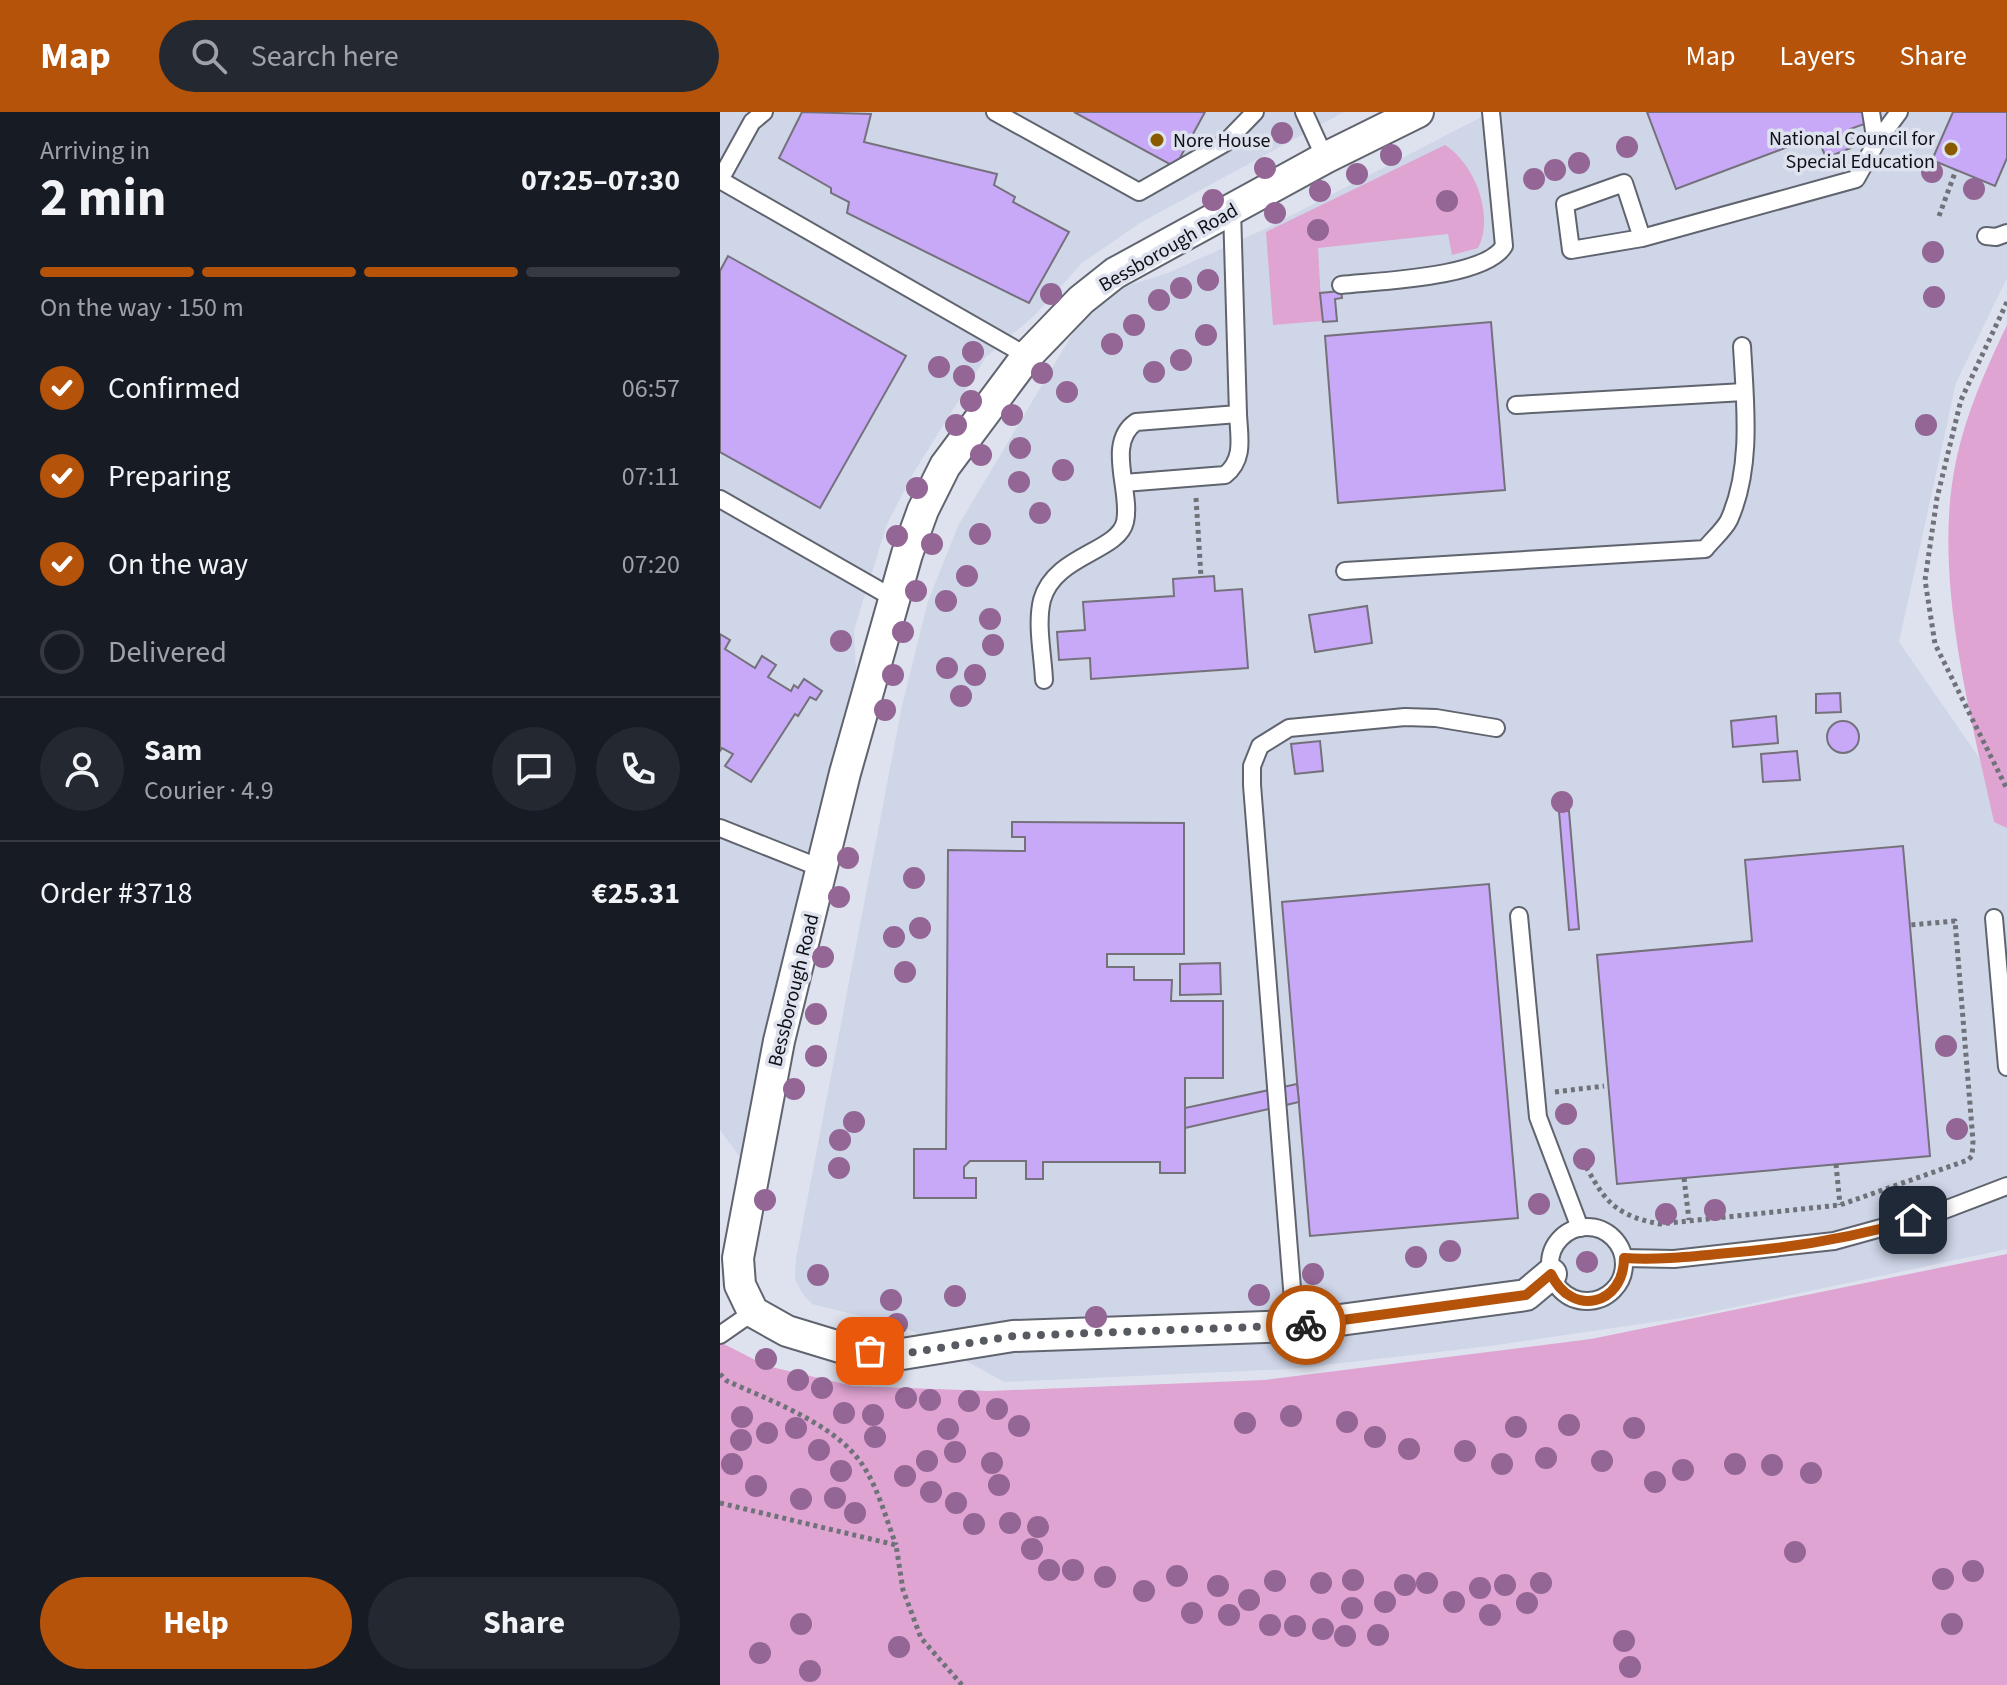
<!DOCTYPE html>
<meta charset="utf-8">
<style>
body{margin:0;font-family:"Source Sans 3",sans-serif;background:#242831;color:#f1f3f6;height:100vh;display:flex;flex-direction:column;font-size:30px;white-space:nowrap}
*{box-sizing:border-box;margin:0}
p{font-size:26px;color:#9ea1a6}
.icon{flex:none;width:44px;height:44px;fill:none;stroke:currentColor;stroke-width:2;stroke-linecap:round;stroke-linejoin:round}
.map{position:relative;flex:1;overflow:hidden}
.panel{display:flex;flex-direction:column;background:#171b24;width:720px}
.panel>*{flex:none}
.pin{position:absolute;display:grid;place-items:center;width:68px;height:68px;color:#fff;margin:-34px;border-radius:16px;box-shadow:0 4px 12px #0006}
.courier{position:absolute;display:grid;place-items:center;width:80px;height:80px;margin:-40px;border:6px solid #b45309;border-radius:50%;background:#fff;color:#222;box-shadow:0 2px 10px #0007}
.overview em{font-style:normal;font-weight:700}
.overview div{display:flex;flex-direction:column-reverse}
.overview{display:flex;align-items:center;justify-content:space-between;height:136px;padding:0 40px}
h1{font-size:52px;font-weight:700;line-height:60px}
.bar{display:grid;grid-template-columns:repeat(4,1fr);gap:12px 8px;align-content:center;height:96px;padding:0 40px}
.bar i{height:10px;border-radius:6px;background:#363941}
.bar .on{background:#b45309}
.bar p{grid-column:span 4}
.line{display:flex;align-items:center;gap:20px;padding:0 40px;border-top:2px solid #363941}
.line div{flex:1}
.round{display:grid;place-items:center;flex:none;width:84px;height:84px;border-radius:42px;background:#242831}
ol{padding:0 40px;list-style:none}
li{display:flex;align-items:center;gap:24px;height:88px}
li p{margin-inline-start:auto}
li .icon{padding:8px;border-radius:50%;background:#b45309;color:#fff;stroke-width:4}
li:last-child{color:#9ea1a6}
li i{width:44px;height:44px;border:4px solid #363941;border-radius:50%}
.cta{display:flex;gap:16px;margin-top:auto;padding:16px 40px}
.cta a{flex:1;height:92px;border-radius:48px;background:#b45309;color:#fff;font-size:32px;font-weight:700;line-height:92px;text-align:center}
.cta a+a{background:#242831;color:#f1f3f6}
header{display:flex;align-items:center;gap:48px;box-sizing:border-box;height:112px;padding:0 40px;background:#b45309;color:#fff}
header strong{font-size:38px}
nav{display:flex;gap:44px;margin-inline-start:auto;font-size:28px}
.search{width:560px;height:72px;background:#242831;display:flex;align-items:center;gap:20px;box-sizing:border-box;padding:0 28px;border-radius:44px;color:#9ea1a6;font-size:30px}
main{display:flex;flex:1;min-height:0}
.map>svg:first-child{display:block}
.built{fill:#cfd6e8}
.green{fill:#dfa4d2}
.building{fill:#c7a9f7;stroke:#75717b;stroke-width:2}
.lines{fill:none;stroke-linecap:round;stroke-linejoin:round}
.service-casing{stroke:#60646e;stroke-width:20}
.minor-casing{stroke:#60646e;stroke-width:34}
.path{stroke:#70727a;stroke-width:5;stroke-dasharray:4 4;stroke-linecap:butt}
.service{stroke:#fff;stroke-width:16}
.minor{stroke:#fff;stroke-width:30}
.tree{fill:#946695}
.done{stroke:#575a60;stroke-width:8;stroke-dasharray:0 14.4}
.route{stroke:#b45309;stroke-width:10}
.poi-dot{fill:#895a00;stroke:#dee2ee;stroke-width:3}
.labels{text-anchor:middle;stroke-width:7;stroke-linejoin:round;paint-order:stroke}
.poi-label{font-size:20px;fill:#0f1014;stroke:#dee2ee;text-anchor:end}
.street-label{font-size:20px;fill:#0f1014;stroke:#dee2ee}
</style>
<header>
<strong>Map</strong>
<div class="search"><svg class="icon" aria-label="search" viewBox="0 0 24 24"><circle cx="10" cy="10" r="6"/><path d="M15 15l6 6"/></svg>Search here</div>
<nav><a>Map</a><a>Layers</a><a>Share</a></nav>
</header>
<main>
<section class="panel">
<div class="overview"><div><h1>2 min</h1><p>Arriving in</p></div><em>07:25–07:30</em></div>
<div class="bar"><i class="on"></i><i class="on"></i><i class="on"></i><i></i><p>On the way · 150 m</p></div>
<ol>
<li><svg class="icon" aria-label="check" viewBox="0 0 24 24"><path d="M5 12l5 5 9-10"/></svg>Confirmed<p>06:57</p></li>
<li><svg class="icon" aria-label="check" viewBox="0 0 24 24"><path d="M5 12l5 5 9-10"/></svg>Preparing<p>07:11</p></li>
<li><svg class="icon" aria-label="check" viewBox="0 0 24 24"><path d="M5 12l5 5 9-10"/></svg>On the way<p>07:20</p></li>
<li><i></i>Delivered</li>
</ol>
<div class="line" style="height:144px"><a class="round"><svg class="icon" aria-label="person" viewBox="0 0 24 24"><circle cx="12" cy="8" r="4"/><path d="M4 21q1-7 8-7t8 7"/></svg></a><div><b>Sam</b><p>Courier · 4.9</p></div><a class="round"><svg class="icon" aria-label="chat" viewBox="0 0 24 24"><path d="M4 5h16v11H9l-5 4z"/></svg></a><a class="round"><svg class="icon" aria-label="phone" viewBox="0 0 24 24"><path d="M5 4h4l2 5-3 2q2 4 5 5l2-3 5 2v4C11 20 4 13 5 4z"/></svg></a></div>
<div class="line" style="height:104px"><div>Order #3718</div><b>€25.31</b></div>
<div class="cta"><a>Help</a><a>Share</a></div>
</section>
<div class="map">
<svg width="1287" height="1573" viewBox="0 0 1287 1573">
<rect width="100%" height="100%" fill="#dee2ee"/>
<g class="built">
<path d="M0 0H624L420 111 362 151 315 203 266 245 194 360 167 412 134 518 138 602 33 1063 0 1018Z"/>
<path d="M771 0H1287V166L1236 271 1179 530 1287 686V1137L968 1205 770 1234 570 1257 284 1270 185 1215 92 1192 82 1181 75 1167 76 1146 182 594 208 489 238 414 375 184 448 161 545 117Z"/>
</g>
<g class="green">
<path d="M725 33C754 51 775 103 758 136L732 143 728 122 598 136 602 209 553 213 546 120Z"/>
<path d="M1287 213V716L1274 710C1250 600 1212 462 1236 349 1246 301 1266 257 1287 213Z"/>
<path d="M1287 1142V1573H0V1230L47 1254 133 1274 269 1279 545 1268 871 1227Z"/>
</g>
<g class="building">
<path d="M82 0 151 2 144 30 277 62 274 73 295 85 293 90 349 120 309 191 127 101 129 90 111 81V76L59 46Z"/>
<path d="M354 0H485L455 55Z"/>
<path d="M927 0H1146L1150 10 1130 17 1136 34 1106 46 1097 24 956 77Z"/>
<path d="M1233 0H1287V46L1275 74 1212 48Z"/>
<path d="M8 144 186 244 100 396 0 340V159Z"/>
<path d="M621 179 622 186 615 187 617 209 603 210 600 181Z"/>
<path d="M771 210 785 378 618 391 605 224Z"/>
<path d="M494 464 495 479 522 477 528 556 371 567 370 546 339 548 337 520 365 518 363 490 454 484 453 467Z"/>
<path d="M647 494 652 531 595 540 589 503Z"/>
<path d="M0 522 10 528 5 537 35 556 42 544 56 553 48 565 71 579 74 573 78 576 84 567 102 579 96 588 90 585 78 604 75 602 31 670 5 654 13 642 2 636 0 639Z"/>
<path d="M1120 581 1121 600 1096 601V582Z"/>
<path d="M1056 604 1058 631 1013 635 1011 609Z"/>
<circle cx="1123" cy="625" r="16"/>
<path d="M600 629 603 659 575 662 571 632Z"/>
<path d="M1077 639 1080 668 1043 670 1041 642Z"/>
<path d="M839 699H849L859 817 849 818Z"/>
<path d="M292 710 464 711V842H387V855H414V868H452L451 889H503V966H465V1061H440V1050H323V1067H306V1049H250L244 1055V1066H256V1086H194V1037H226L228 738 305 739V725H292Z"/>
<path d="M1183 734 1210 1044 897 1072 877 843 1032 829 1025 748Z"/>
<path d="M769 772 798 1106 590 1124 562 790Z"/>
<path d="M500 851 501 882 460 883V852Z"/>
<path d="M577 972 579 990 465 1016V996Z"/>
</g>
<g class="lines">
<g class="service-casing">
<g id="service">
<path d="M44 0 32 10 0 68 307 244"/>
<path d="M275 0 419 80 505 31 535 0"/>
<path d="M584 0 605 46"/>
<path d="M1151 0 1156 31"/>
<path d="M1266 124 1276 125 1287 121"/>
<path d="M922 126 851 138 845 92 904 71 922 126 1136 67 1156 31 1179 0"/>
<path d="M621 173C657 169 765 166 784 134L771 0"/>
<path d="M796 293 1024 280"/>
<path d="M404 371 505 363C525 347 519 325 518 302"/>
<path d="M0 387 173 486"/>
<path d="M625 459 985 437C992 428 1004 418 1009 408 1033 355 1025 290 1022 234"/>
<path d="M324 568C323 543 316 513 322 488 334 443 398 440 405 410 412 380 385 331 416 310L518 302 512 97"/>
<path d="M0 716 103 757"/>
<path d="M799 804 818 1005 860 1116"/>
<path d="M1274 806 1287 955"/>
<circle cx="867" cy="1152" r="37"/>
<path d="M904 1146 954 1147 1114 1129 1219 1100 1287 1074"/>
<path d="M575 1214 532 673V654L540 634 569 616 685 605 716 606 776 616"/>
<path d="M0 1223 33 1200"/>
</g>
</g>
<g class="minor-casing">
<path id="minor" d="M698 0 605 46 395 161 361 188 307 244 225 354 203 398 187 442 125 661 59 929 18 1146 20 1173 33 1200 67 1219 123 1236 176 1243 293 1224 575 1214 806 1183 831 1162"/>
</g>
<g class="path">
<path d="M1219 104 1236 58"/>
<path d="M1287 190 1241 288 1217 386 1205 468 1215 532 1287 677"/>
<path d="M476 386 481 465"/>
<path d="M835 980 884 974"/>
<path d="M858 1041C883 1083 887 1102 940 1112L1120 1093 1248 1048 1252 1044 1253 1029 1235 809 1190 813"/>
<path d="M1116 1052 1120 1093"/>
<path d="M964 1066 969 1108"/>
<path d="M0 1262 7 1269C47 1287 106 1309 135 1343 156 1367 165 1404 176 1433"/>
<path d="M0 1391 176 1433 183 1478 201 1526 242 1573"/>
</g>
<use href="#service" class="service"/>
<use href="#minor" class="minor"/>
</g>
<g class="tree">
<circle cx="562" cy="21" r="11"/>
<circle cx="907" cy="35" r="11"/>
<circle cx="671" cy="43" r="11"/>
<circle cx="859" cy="51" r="11"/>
<circle cx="545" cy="56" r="11"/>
<circle cx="835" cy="58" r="11"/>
<circle cx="1212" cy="60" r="11"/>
<circle cx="637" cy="62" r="11"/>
<circle cx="814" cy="67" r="11"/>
<circle cx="1254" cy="77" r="11"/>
<circle cx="600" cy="79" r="11"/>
<circle cx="493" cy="88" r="11"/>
<circle cx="727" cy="89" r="11"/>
<circle cx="555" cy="101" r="11"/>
<circle cx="598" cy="118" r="11"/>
<circle cx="1213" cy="140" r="11"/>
<circle cx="488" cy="168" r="11"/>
<circle cx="461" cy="176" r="11"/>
<circle cx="331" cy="182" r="11"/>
<circle cx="1214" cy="185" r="11"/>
<circle cx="439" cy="188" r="11"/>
<circle cx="414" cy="213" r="11"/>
<circle cx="486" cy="223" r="11"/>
<circle cx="392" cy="232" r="11"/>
<circle cx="253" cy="240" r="11"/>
<circle cx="461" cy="248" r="11"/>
<circle cx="219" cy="255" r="11"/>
<circle cx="434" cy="260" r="11"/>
<circle cx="322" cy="261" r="11"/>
<circle cx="244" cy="264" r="11"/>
<circle cx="347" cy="280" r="11"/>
<circle cx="251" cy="289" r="11"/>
<circle cx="292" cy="303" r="11"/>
<circle cx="236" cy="313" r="11"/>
<circle cx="1206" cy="313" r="11"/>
<circle cx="300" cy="336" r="11"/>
<circle cx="261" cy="343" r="11"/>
<circle cx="343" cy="358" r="11"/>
<circle cx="299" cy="370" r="11"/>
<circle cx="197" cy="376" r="11"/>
<circle cx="320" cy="401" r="11"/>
<circle cx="260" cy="422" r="11"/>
<circle cx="177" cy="424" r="11"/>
<circle cx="212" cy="432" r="11"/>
<circle cx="247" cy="464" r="11"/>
<circle cx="196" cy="479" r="11"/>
<circle cx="226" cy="489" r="11"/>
<circle cx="270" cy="507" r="11"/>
<circle cx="183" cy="520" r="11"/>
<circle cx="121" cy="529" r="11"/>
<circle cx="273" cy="533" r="11"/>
<circle cx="227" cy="556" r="11"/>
<circle cx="173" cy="563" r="11"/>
<circle cx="255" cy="563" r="11"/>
<circle cx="241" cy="584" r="11"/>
<circle cx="165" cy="598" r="11"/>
<circle cx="842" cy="690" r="11"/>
<circle cx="128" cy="746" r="11"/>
<circle cx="194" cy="766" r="11"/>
<circle cx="119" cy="785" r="11"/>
<circle cx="200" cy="816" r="11"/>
<circle cx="174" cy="825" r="11"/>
<circle cx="103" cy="845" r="11"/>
<circle cx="185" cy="860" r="11"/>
<circle cx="96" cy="902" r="11"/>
<circle cx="1226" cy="934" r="11"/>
<circle cx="96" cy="944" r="11"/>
<circle cx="74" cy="977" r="11"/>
<circle cx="846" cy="1002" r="11"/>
<circle cx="134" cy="1010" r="11"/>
<circle cx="1237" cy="1017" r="11"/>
<circle cx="120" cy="1028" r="11"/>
<circle cx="864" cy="1047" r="11"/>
<circle cx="119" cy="1056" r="11"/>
<circle cx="45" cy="1088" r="11"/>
<circle cx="819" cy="1092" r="11"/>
<circle cx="995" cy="1098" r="11"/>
<circle cx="946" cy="1102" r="11"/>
<circle cx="730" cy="1139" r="11"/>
<circle cx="696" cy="1145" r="11"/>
<circle cx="867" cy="1150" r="11"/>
<circle cx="593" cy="1162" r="11"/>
<circle cx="98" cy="1163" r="11"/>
<circle cx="539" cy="1183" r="11"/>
<circle cx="235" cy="1184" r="11"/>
<circle cx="171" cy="1188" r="11"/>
<circle cx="376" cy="1205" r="11"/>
<circle cx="177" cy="1212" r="11"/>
<circle cx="46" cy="1247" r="11"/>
<circle cx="78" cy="1268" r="11"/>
<circle cx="102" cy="1276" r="11"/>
<circle cx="186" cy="1286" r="11"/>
<circle cx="210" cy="1288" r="11"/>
<circle cx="249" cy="1289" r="11"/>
<circle cx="277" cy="1297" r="11"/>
<circle cx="124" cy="1301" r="11"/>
<circle cx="153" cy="1303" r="11"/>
<circle cx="571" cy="1304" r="11"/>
<circle cx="22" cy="1305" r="11"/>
<circle cx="627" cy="1310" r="11"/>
<circle cx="525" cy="1311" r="11"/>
<circle cx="849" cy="1313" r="11"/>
<circle cx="299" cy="1314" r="11"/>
<circle cx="796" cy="1315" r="11"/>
<circle cx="76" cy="1316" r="11"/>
<circle cx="914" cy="1316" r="11"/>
<circle cx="228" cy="1317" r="11"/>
<circle cx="47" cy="1321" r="11"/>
<circle cx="155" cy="1325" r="11"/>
<circle cx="655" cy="1325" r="11"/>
<circle cx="21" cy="1328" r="11"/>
<circle cx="689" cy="1337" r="11"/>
<circle cx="99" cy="1338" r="11"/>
<circle cx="745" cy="1339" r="11"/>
<circle cx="235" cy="1340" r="11"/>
<circle cx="826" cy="1346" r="11"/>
<circle cx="207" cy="1349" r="11"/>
<circle cx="882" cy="1349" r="11"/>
<circle cx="272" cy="1351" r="11"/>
<circle cx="12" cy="1352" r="11"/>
<circle cx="782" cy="1352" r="11"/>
<circle cx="1015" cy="1352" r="11"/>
<circle cx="1052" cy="1353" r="11"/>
<circle cx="963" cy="1358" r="11"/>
<circle cx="121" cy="1359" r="11"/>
<circle cx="1091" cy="1361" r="11"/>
<circle cx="185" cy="1364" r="11"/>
<circle cx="935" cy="1370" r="11"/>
<circle cx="279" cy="1373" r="11"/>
<circle cx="36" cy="1374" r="11"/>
<circle cx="211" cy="1380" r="11"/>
<circle cx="115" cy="1386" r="11"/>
<circle cx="81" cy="1387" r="11"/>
<circle cx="236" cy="1391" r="11"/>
<circle cx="135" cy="1401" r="11"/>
<circle cx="290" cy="1411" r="11"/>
<circle cx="254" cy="1412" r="11"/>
<circle cx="318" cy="1415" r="11"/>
<circle cx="312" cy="1437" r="11"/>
<circle cx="1075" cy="1440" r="11"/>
<circle cx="329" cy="1458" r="11"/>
<circle cx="353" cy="1458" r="11"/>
<circle cx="1253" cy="1459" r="11"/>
<circle cx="457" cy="1464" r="11"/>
<circle cx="385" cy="1465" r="11"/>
<circle cx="1223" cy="1467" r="11"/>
<circle cx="633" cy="1468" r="11"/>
<circle cx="555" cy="1469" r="11"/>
<circle cx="601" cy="1471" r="11"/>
<circle cx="707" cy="1471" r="11"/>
<circle cx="821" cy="1471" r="11"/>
<circle cx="685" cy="1473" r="11"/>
<circle cx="785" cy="1473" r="11"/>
<circle cx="498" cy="1474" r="11"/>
<circle cx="760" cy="1476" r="11"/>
<circle cx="424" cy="1479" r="11"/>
<circle cx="529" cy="1488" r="11"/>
<circle cx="665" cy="1490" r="11"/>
<circle cx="734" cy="1490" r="11"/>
<circle cx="807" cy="1491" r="11"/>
<circle cx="632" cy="1496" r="11"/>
<circle cx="472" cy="1501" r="11"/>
<circle cx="509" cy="1503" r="11"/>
<circle cx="770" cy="1503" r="11"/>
<circle cx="81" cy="1512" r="11"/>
<circle cx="1232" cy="1512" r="11"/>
<circle cx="550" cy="1513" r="11"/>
<circle cx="575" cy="1514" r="11"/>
<circle cx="603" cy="1517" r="11"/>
<circle cx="658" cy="1523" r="11"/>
<circle cx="625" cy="1524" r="11"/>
<circle cx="904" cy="1529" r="11"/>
<circle cx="179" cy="1535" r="11"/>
<circle cx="40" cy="1541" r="11"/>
<circle cx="910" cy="1555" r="11"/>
<circle cx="90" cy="1559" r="11"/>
</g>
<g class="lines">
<path class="done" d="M150 1239 176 1243 293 1224 586 1213"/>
<path class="route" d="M586 1213 806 1183 831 1162C852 1206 904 1193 904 1146 936 1148 966 1145 997 1142 1064 1137 1129 1127 1193 1108"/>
</g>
<g class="poi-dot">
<circle cx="437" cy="28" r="8"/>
<circle cx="1231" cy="37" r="8"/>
</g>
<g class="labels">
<g class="poi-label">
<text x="1215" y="33">National Council for<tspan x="1215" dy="23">Special Education</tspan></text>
<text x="453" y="35" text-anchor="start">Nore House</text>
</g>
<g class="street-label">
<text transform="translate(448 135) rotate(-30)" y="7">Bessborough Road</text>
<text transform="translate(73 878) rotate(-76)" y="7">Bessborough Road</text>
</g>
</g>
</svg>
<div class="pin" style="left:150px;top:1239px;background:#ea580c"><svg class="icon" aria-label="bag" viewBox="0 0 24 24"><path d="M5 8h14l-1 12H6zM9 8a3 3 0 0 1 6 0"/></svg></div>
<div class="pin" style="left:1193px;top:1108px;background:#1f2937"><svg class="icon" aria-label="home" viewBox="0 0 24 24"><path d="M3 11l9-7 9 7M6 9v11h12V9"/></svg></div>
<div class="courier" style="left:586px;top:1213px"><svg class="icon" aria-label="bike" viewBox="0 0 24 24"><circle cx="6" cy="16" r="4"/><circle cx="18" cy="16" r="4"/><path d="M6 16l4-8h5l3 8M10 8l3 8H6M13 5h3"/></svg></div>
</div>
</main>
